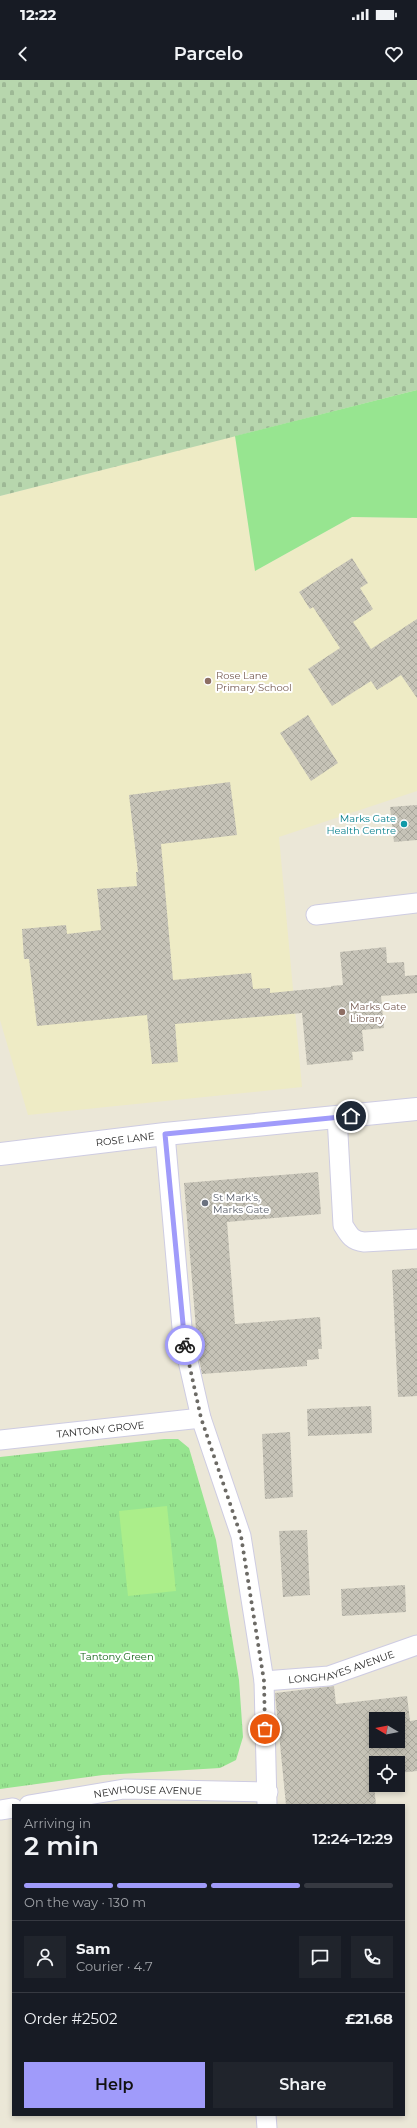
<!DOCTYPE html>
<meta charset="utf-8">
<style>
body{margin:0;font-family:Montserrat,sans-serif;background:#20242c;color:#f1f3f6;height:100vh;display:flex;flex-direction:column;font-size:15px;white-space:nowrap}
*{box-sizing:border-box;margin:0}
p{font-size:13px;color:#9ea1a6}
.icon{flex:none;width:22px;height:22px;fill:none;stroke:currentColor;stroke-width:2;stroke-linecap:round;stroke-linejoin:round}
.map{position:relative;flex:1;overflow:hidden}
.panel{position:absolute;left:12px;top:1724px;width:393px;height:312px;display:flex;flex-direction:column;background:#171b24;border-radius:0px;box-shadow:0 2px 6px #0003}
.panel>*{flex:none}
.needle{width:26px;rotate:280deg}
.controls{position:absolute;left:369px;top:1632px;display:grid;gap:8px}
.controls a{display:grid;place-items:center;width:36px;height:36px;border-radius:0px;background:#171b24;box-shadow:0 2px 6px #0003;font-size:20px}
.pin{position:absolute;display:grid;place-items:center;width:34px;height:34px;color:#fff;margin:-17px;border:2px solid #fff;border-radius:50%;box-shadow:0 1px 4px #0007}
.courier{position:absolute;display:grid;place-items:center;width:40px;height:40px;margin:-20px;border:3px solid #a09bfa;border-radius:50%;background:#fff;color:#222;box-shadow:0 1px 5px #0007}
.headline em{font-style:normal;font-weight:600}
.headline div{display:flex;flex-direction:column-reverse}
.headline{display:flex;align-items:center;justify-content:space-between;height:68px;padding:0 12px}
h1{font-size:26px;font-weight:600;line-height:30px}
.bar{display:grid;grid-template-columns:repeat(4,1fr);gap:6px 4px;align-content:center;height:48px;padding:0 12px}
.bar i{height:5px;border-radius:3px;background:#363941}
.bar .selected{background:#a09bfa}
.bar p{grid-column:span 4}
.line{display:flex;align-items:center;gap:10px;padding:0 12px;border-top:1px solid #363941}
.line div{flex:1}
.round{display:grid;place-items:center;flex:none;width:42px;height:42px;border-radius:0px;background:#20242c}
.action{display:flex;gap:8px;margin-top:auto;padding:8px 12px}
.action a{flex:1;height:46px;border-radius:0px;background:#a09bfa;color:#111;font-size:16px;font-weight:600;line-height:46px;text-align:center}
.action a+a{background:#20242c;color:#f1f3f6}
.status{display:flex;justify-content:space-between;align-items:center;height:28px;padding:0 20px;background:#171b24;direction:ltr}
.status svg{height:11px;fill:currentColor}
header{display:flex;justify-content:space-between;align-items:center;height:52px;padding:0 12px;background:#171b24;font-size:18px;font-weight:600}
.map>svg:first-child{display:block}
.education{fill:#eeebc5}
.cemetery{fill:url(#cemetery-stones)}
.park{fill:url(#park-tufts)}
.garden{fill:#97e590}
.pitch{fill:#abee8a}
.building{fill:url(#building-cross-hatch);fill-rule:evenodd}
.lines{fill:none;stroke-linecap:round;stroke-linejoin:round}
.minor-casing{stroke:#cecce2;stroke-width:21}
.tertiary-casing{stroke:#cecce2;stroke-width:24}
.minor{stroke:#fff;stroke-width:19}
.tertiary{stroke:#fff;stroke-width:22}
.done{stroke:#6c6a65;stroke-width:4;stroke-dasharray:0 7.2}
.route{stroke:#a09bfa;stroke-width:5}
.education-dot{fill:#8d6e63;stroke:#fff;stroke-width:1.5}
.culture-dot{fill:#0f9aa8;stroke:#fff;stroke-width:1.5}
.worship-dot{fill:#6b7280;stroke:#fff;stroke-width:1.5}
.labels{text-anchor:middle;stroke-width:4;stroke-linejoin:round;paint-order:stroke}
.education-label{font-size:10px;fill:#785e54;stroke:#fff;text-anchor:start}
.culture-label{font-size:10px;fill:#0d838f;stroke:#fff;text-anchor:end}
.street-label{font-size:10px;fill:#272727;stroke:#fff}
.worship-label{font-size:10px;fill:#5b616d;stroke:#fff;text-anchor:start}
.park-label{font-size:10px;fill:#156619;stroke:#fff}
</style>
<div class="status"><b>12:22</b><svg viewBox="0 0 49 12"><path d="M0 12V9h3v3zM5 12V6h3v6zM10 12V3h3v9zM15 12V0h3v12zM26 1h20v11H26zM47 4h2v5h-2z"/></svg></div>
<header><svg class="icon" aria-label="back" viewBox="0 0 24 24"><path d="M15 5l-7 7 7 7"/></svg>Parcelo<svg class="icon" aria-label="heart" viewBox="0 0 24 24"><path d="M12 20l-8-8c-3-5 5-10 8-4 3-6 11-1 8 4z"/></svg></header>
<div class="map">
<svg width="417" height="2048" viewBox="0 0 417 2048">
<defs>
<pattern id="cemetery-stones" width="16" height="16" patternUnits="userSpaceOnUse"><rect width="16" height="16" fill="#b7d6ad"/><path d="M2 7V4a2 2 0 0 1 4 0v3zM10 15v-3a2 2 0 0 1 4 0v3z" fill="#9db895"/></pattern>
<pattern id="park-tufts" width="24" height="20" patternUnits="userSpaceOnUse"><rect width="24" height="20" fill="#97e590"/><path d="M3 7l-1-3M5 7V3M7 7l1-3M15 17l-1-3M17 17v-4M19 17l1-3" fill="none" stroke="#82c47c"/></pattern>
<pattern id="building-cross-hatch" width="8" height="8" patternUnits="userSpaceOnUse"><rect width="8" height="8" fill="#c6c3b7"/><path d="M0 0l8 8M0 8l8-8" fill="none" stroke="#aaa89d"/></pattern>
</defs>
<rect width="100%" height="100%" fill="#ebe7d7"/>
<path class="education" d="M235 356 255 491 352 437 417 438V711L279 757 302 1007 28 1035 0 940V416Z"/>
<path class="cemetery" d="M0 0H417V310L0 416Z"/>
<path class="park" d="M164 1359H178L189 1368 216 1460 239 1600 243 1657 236 1680 220 1688 103 1695 0 1709V1377Z"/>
<path class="garden" d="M417 310V438L352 437 255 491 235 356Z"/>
<path class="pitch" d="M167 1426 176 1511 128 1516 119 1431Z"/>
<g class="building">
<path d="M352 478 368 503 360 508 373 529 353 542 371 569 417 539V618L401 595 377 610 371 601 332 626 308 589 340 568 313 527 310 529 299 512Z"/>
<path d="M308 635 338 683 311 701 280 653Z"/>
<path d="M230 702 237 755 161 764 173 900 251 893 253 909 270 908V913L331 907V906L343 905 340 872 386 867 387 883 404 882 405 896 417 895V913L381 916 384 948 362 950 364 971 352 972 353 980 307 985 302 933 175 944 178 982 152 984 147 935 37 946 29 879H24L22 849 66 845 67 854 101 850 97 809 137 806 136 792H138L129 715Z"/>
<path d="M417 725V760L394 762 390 727Z"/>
<path d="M318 1092 321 1134 227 1142 235 1244 320 1237 322 1269H318L319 1279 307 1280V1286L202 1294 198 1273 184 1103Z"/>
<path d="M417 1188V1316L398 1317 392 1190Z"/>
<path d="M371 1326 372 1353 308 1356 307 1329Z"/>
<path d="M290 1352 293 1417 265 1419 262 1354Z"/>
<path d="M307 1450 310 1515 283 1517 279 1451Z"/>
<path d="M405 1505 406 1532 342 1536 341 1509Z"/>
<path d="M334 1606 336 1624 407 1616 410 1641 417 1640V1691L398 1693V1683H376V1695L373 1696 376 1725H286L275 1613ZM376 1639H398V1661H376Z"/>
</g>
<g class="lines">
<g class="minor-casing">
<g id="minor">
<path d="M316 835 417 823"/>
<path d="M337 1036 343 1145C349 1155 352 1161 364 1162L417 1159"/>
<path d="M165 1054 183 1259 201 1338 241 1456 264 1601 267 1725"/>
<path id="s1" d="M0 1360 201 1338"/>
<path id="s2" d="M264 1601 329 1596 417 1565"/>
<path id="s3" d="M29 1725 124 1709 268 1712"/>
<path d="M0 1730 13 1728"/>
<path d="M266 2035 267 2048"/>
</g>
</g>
<g class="tertiary-casing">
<g id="tertiary">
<path id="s4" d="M0 1074 165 1054 417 1029"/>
</g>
</g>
<use href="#minor" class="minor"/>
<use href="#tertiary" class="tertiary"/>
</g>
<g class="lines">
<path class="done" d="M185 1265 201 1338 241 1456 264 1601 265 1649"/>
<path class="route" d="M185 1265 165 1054 351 1036"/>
</g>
<g class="education-dot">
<circle cx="208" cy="601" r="4"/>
<circle cx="342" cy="932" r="4"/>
</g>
<circle class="culture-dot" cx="404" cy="744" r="4"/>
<circle class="worship-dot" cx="205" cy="1123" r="4"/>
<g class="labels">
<g class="education-label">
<text x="216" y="599">Rose Lane<tspan x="216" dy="12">Primary School</tspan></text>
<text x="350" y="930">Marks Gate<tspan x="350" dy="12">Library</tspan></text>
</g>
<g class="culture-label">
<text x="396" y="742">Marks Gate<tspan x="396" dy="12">Health Centre</tspan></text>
</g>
<g class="street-label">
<text dy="4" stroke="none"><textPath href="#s4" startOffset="126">ROSE LANE</textPath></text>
<text dy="4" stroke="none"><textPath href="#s1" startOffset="101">TANTONY GROVE</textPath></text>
<text dy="4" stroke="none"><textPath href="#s2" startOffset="79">LONGHAYES AVENUE</textPath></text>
<text dy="4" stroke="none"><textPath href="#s3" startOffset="120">NEWHOUSE AVENUE</textPath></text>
</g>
<g class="worship-label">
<text x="213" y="1121">St Mark's,<tspan x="213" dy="12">Marks Gate</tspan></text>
</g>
<g class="park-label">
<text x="117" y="1580">Tantony Green</text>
</g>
</g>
</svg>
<div class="controls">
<a><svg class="needle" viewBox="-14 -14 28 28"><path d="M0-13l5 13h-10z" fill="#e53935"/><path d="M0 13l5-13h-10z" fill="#9ea1a6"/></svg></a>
<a><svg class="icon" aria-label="locate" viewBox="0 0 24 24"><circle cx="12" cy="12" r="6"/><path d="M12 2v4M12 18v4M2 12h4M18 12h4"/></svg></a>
</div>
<div class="pin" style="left:265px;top:1649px;background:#ea580c"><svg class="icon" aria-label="bag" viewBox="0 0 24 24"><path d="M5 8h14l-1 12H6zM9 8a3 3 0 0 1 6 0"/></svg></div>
<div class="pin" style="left:351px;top:1036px;background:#1f2937"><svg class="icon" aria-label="home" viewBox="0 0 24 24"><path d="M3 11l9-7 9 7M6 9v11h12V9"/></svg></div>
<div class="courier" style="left:185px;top:1265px"><svg class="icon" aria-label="bike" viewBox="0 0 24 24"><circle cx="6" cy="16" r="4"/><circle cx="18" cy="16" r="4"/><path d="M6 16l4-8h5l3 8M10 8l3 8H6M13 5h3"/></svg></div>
<section class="panel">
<div class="headline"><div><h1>2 min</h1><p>Arriving in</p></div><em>12:24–12:29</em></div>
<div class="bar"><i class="selected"></i><i class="selected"></i><i class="selected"></i><i></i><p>On the way · 130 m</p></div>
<div class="line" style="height:72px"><a class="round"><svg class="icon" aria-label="person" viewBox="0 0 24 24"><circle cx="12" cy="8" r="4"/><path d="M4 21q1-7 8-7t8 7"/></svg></a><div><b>Sam</b><p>Courier · 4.7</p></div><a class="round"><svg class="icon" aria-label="chat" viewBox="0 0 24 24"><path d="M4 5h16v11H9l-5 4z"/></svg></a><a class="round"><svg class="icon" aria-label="phone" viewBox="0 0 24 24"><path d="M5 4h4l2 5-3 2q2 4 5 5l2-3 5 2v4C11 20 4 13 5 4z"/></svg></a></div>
<div class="line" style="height:52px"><div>Order #2502</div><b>£21.68</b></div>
<div class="action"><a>Help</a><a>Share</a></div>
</section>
</div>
